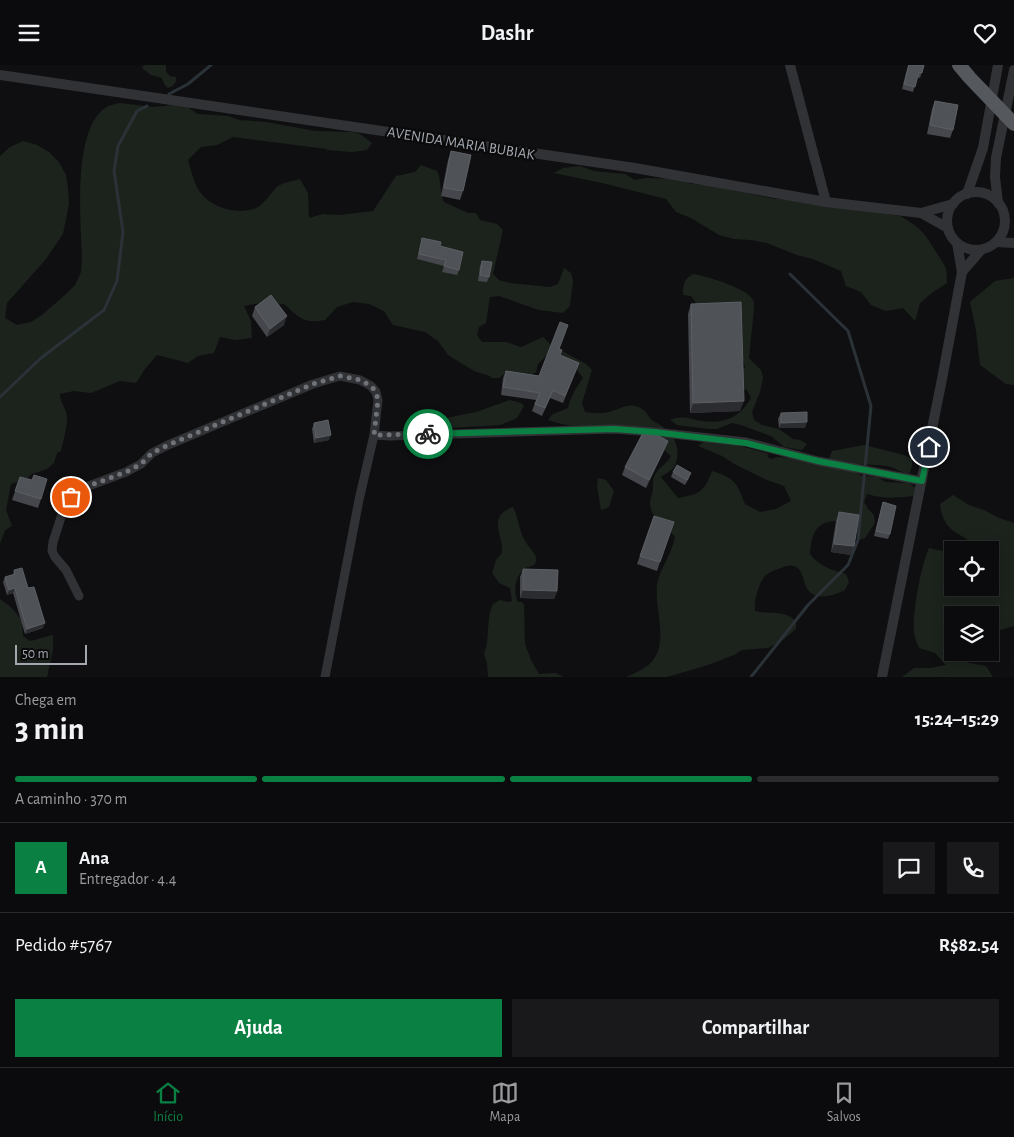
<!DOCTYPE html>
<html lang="pt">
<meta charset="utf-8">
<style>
body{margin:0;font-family:"Alegreya Sans",sans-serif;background:#19191b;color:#f1f3f6;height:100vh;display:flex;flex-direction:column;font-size:19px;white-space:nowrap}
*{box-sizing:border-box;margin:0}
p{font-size:16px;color:#9a9b9d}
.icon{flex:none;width:28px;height:28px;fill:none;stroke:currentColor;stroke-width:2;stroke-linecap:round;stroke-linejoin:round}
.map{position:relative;height:612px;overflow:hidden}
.side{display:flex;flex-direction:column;background:#0b0b0d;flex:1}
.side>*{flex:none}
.tools{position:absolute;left:944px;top:476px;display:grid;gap:10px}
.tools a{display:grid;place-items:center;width:55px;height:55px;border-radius:0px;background:#0b0b0d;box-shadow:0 2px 12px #0003,0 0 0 1px #2b2b2e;font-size:25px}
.scale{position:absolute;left:15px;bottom:12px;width:72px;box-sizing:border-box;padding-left:5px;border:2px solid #a2a7b0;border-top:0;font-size:14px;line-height:18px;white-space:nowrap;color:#a2a7b0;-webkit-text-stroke:4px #0a0a0b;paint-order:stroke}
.pin{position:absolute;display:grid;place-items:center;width:42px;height:42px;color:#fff;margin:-21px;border:2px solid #fff;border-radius:50%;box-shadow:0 1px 5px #0007}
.courier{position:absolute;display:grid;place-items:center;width:50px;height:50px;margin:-25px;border:4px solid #0b8043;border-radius:50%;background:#fff;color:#222;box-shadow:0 1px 6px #0007}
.summary em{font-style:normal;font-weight:600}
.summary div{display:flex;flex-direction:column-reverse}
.summary{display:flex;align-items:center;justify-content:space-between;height:85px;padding:0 15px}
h1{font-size:32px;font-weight:600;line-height:38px}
.bar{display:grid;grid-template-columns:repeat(4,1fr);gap:8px 5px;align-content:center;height:60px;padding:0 15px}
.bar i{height:6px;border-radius:4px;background:#2b2b2e}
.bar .current{background:#0b8043}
.bar p{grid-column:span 4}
.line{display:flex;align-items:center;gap:12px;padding:0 15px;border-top:1px solid #2b2b2e}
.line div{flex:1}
.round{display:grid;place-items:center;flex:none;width:52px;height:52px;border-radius:0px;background:#19191b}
.cta{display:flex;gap:10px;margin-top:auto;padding:10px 15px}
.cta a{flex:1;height:58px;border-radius:0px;background:#0b8043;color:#fff;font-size:20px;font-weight:600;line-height:58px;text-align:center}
.cta a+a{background:#19191b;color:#f1f3f6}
header{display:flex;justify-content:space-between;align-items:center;height:65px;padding:0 15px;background:#0b0b0d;font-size:22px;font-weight:600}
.dock{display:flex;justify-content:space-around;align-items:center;height:70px;border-top:1px solid #2b2b2e;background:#0b0b0d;font-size:14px;color:#9a9b9d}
.dock a{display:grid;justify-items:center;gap:2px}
.dock .current{color:#0b8043}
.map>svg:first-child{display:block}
.green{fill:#1c231d}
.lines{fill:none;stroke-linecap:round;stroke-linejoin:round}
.stream{stroke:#2a3238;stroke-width:3}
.minor{stroke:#313235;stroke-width:9}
.tertiary{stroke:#313235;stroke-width:10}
.trunk{stroke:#55585d;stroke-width:14}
.wall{fill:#45474c}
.shaded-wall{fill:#2b2c30}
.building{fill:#4f5256;stroke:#5c5f64}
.done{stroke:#6f7278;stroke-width:5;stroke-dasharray:0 9}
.route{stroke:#0b8043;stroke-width:6}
.labels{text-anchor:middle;stroke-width:4.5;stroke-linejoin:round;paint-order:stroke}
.street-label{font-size:15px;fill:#a2a7b0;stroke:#0a0a0b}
</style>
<header><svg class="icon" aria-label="menu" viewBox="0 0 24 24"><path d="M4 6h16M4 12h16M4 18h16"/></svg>Dashr<svg class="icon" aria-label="heart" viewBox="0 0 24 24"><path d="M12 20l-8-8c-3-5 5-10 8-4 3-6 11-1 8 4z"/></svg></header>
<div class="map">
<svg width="1014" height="612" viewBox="0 0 1014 612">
<rect width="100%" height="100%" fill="#0f0f11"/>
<g class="green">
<path d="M144 0H166V7L170 11 176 12V16L173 21 168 23 164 19 162 13 151 10 142 3Z"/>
<path d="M120 38 153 42 184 39 197 49 228 51 245 57 242 55 266 57 315 66 353 67 360 69 372 78 367 85 352 87 326 85 327 84 233 72 217 80 201 82 188 95C191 104 193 115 198 124 208 142 237 151 256 143 265 139 271 127 278 121 284 117 294 116 300 114L308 128 309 153 323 149 340 150 373 146 396 111 415 107 421 100 437 106C442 116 439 126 444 137L468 148H476L480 155 497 159 503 165 493 209 499 215 510 218 550 222 558 219 564 203 571 208 573 216 570 241 563 248 539 245 499 231 490 232 486 258 479 262 477 270 482 277H506L521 282 543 272 551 280 586 299 592 305 582 338 585 347C593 348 601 349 609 347 622 344 628 336 642 344 647 347 649 353 653 356 658 359 662 360 666 365 626 364 586 368 548 355L553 349 568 343C570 333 577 321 583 313L573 300 551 286 538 299 536 307 529 312 506 308 499 313H491L490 311 474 306 448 290 438 276 425 267 393 260 384 246 369 239 353 237 337 242 325 255C303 259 300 253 284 239L260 238 244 241 251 256 252 273 235 275 220 272 214 288 198 291 188 298 157 290 145 304 136 318 120 316 91 328 74 326 60 329C60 339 67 343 67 353 67 363 63 376 61 386L57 388 54 398 47 404 32 409 26 414 11 419 6 445 12 461 5 465 0 479V91L10 82 23 76 37 80 49 87 59 97 66 110 68 124 69 139 63 169 46 194 7 238 5 253 17 260 31 257 43 249 65 230 75 220 81 207 82 193C81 157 72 66 105 43 109 40 115 39 120 38Z"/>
<path d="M580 101 594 106 625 109 635 115 646 113 680 114 691 119 707 120 776 134H791L900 151C922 163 925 169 938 190 946 203 947 201 947 218L933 227 920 238 915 256 903 243 886 246 871 240 861 227 846 221 841 206 813 194 797 190 767 178 751 175 734 174 719 170 691 153 676 147 666 134 602 118 554 108 563 103Z"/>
<path d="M693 209C706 211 747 223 753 235 754 236 754 241 754 243L749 293 761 305 763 312 760 327 752 347 754 355 762 360 779 364 793 374 800 375 807 379 802 385 784 382 771 371 741 360 732 358 717 364H709L677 360 670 355C682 350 689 354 701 356 723 359 740 353 751 333L747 325 730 322 745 302 726 240 719 237 696 247V238L691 231 683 230C683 219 684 214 693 209Z"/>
<path d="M1014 213V320L1006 319 980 300 976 266 970 237 995 216Z"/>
<path d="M510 335 521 338 524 341 517 353 500 360 450 363 442 362 440 358 446 353 476 347Z"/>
<path d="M671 370C678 379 680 392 674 402 671 406 665 409 661 412L678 433C700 429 704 427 712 406 735 413 737 418 745 439L760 447 776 444 791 436 784 421 767 415 736 400 722 391 698 381 708 374 723 376 769 389 767 391 771 394 778 392 802 394 810 396 817 400H825L848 405 863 411 878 412 885 417 909 418 916 423 915 429 913 431C896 433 883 434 867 429L864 437 868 444 874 450 875 458 865 473 858 475 856 458C826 454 812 455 810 489 820 502 832 505 846 509L849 517 845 525C831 532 811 537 805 519 803 513 802 505 796 502 790 499 786 501 781 503 775 505 768 507 764 512 758 521 754 535 755 546 770 550 783 544 796 556V564L783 575 768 583 742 585 734 590 708 600 667 612H626C632 609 638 607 644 603 673 586 654 546 657 520 659 505 672 489 675 472 667 461 650 454 650 438 650 433 653 428 653 423 653 417 652 414 656 408 660 401 667 399 671 391L651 373Z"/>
<path d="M864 380 904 390 912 394V401L909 409C900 408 897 403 887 401 868 398 847 403 829 394L832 386Z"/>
<path d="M598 413 606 415 614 426 609 442 601 445 597 421Z"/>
<path d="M953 430 969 440 984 445 997 452 1014 458V561L994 567 990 565V550H952V557L946 558 948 574 952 588 969 598 986 601 993 612H902L914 603H930L946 600 935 588 919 583C917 579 915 573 914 568 912 548 921 501 929 483L952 488V522H990V485H962L967 474C949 464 943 460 940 439Z"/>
<path d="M513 442C519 454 519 468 527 479 530 484 537 489 536 496 535 502 528 501 524 504 515 512 513 527 518 537H522L524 540 525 579 531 595 539 609 555 608 564 612H488L487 598 484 589C491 571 485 557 493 539L500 535 508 537 512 536 510 523 499 518 492 508 496 495 502 488C504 470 486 452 513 442Z"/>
<path d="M0 534 12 543 22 556 23 571 30 576C38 575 45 571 53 570V585L47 612H0Z"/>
</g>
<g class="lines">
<g class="stream">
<path d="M169 29 188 19 211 0"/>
<path d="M0 332 41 293 104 245 117 216 123 167 114 106 118 81 137 46 147 41"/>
<path d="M751 612 808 540 848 500 858 475 871 341 848 266 790 209"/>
</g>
<g class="minor">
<path d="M79 531 66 505 55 492 52 486 53 477 64 443 71 432 86 422 126 407 141 399 152 388 168 380 313 319 340 311 360 315 371 321 376 327 378 335 374 370"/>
<path d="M325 612 359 435 374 370 390 371 614 364 654 367 746 377 818 396 922 416"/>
</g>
<g class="tertiary">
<path d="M790 0 826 137"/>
<path d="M0 10 635 103 826 137 921 148 948 163"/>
<circle cx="976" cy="156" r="29"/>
<path d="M967 129 983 83 998 0"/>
<path d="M998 138 995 112 996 93 1014 5"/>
<path d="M921 148 953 139"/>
<path d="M996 177 1014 178"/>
<path d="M962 207 981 185"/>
<path d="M882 612 942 314 962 207 957 178"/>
</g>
<path class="trunk" d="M959 0 970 13 1014 59"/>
</g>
<g class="wall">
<path d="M908 0H924L920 13 917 12 913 27 902 24Z"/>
<path d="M935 36 953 65 950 73 927 69 932 44Z"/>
<path d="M451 86 463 126 460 135 441 131 448 95Z"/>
<path d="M422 173 440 181 459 205 457 210 442 207 444 201 417 194Z"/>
<path d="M482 196 489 212 487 217 478 216 480 201Z"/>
<path d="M691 239 740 346 690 348 688 249Z"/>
<path d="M255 242 284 260 267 272 252 251Z"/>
<path d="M559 284 560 290 579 298 563 338 550 333 542 351 532 346 536 335 501 330 503 313 506 306 539 311Z"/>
<path d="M781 348 805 363H779L778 354Z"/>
<path d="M314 358 329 375 314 378 312 364Z"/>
<path d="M668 376 665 384 646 423 622 410 625 402Z"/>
<path d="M673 407 689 413 685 420 671 412Z"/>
<path d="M20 412 41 434 38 443 12 435Z"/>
<path d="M883 437 890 469 888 474 874 471Z"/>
<path d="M839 447 854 481 851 490 831 487 836 456Z"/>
<path d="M654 451 660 497 657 506 637 499Z"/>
<path d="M523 504 557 526 554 534 520 533V512Z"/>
<path d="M14 505 28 523 43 563 25 569 13 528 7 530 3 517 5 512 13 510Z"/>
</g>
<g class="shaded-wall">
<path d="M287 251 284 260 267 272 270 264Z"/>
<path d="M744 336 740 346 690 348 693 338Z"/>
<path d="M807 357 805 363H779L781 358Z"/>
<path d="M331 370 329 375 314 378 316 373Z"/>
<path d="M668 376 665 384 646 423 649 415Z"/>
<path d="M834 479 854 481 851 490 831 487Z"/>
<path d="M15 523 13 528 7 530 9 525Z"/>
<path d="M523 525 557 526 554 534 520 533Z"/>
<path d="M45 558 43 563 25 569 27 564Z"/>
</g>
<g class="building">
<path d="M909 0H924L922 8 919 7 915 22 904 19Z"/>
<path d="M935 36 958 40 953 65 930 60Z"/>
<path d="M451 86 471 90 463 126 444 123Z"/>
<path d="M422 173 441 177 440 181 463 187 459 205 444 201 446 195 419 189Z"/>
<path d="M482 196 492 197 489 212 480 210Z"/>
<path d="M271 230 287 251 270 264 255 242Z"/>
<path d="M741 237 744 336 693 338 691 239Z"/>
<path d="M560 257 568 260 559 284 562 285 560 290 579 298 565 331 553 325 545 343 535 339 540 328 503 322 506 306 539 311Z"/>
<path d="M807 347V357L781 358V348Z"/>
<path d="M328 355 331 370 316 373 314 358Z"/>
<path d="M645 364 668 376 649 415 625 402Z"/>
<path d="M677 400 691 408 687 415 673 407Z"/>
<path d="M34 410 47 414 41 434 15 426 20 412 32 415Z"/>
<path d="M883 437 896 441 890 469 876 466Z"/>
<path d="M839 447 859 450 854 481 834 479Z"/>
<path d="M654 451 674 457 660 497 640 491Z"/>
<path d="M22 503 28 523 34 522 45 558 27 564 15 523 9 525 5 512 15 509 14 505Z"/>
<path d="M523 504 558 505 557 526 523 525Z"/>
</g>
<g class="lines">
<path class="done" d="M71 432 86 422 126 407 141 399 152 388 168 380 313 319 340 311 360 315 371 321 376 327 378 335 374 370 428 369"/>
<path class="route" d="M428 369 614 364 654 367 746 378 818 396 922 416 929 382"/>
</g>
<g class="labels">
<g class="street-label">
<text transform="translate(461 78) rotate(9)" y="5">AVENIDA MARIA BUBIAK</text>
</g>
</g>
</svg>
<div class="tools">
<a><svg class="icon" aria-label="locate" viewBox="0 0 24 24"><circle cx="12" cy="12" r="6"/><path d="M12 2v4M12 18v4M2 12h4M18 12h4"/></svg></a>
<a><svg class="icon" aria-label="layers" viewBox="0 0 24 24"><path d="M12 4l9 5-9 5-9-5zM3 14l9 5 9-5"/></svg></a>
</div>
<div class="scale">50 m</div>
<div class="pin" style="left:71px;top:432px;background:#ea580c"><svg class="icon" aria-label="bag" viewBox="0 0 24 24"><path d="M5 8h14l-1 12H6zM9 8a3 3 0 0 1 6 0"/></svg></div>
<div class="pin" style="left:929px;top:382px;background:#1f2937"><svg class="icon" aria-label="home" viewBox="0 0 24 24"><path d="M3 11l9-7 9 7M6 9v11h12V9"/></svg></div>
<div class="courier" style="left:428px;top:369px"><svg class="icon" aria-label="bike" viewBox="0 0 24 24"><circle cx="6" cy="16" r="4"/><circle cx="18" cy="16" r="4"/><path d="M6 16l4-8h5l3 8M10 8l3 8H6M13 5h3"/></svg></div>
</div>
<section class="side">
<div class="summary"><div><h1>3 min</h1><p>Chega em</p></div><em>15:24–15:29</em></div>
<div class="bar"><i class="current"></i><i class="current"></i><i class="current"></i><i></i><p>A caminho · 370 m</p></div>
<div class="line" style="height:90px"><b class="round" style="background:#0b8043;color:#fff">A</b><div><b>Ana</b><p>Entregador · 4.4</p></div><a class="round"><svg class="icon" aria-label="chat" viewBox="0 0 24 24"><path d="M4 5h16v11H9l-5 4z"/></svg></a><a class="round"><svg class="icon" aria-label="phone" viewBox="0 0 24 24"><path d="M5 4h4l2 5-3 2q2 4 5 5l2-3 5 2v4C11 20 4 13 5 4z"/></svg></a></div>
<div class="line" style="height:65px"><div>Pedido #5767</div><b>R$82.54</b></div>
<div class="cta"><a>Ajuda</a><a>Compartilhar</a></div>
</section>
<nav class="dock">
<a class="current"><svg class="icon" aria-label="home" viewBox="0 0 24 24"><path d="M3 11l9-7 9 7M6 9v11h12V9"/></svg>Início</a>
<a><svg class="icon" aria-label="map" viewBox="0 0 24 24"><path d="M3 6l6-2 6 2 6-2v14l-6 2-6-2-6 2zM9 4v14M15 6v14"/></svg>Mapa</a>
<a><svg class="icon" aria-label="saved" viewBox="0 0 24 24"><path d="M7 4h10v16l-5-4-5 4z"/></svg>Salvos</a>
</nav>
